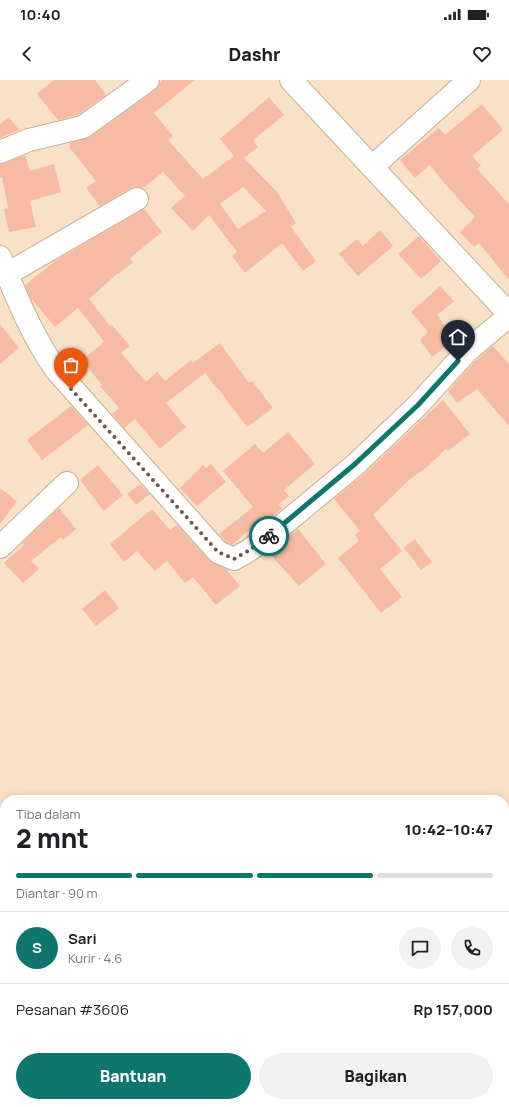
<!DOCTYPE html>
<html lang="id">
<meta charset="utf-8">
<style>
body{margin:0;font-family:Manrope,sans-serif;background:#f2f2f2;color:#202124;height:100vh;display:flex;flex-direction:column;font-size:15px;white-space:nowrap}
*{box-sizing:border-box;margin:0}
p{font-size:13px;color:#757577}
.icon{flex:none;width:22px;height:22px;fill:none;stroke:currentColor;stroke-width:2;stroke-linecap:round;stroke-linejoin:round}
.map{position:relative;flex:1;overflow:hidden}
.sheet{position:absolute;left:0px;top:715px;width:509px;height:312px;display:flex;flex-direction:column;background:#fff;border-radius:16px 16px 0 0;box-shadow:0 2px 10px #0003}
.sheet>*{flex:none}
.pin{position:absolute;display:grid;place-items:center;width:34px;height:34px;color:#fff;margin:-41px -17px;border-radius:50% 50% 50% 0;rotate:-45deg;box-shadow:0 0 4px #0007}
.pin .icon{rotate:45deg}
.courier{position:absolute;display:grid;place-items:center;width:40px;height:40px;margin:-20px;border:3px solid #0f766e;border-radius:50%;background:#fff;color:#222;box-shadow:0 1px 5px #0007}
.headline em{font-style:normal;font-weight:800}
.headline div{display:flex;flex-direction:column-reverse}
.headline{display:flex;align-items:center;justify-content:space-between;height:68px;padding:0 16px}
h1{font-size:26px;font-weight:800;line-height:30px}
.bar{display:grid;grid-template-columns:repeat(4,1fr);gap:6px 4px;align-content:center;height:48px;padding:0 16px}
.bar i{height:5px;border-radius:3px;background:#e0e0e0}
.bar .current{background:#0f766e}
.bar p{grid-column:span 4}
.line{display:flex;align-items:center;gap:10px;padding:0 16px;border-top:1px solid #e0e0e0}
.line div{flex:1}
.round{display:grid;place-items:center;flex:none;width:42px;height:42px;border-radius:21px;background:#f2f2f2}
.primary-button{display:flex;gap:8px;margin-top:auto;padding:8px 16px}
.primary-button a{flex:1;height:46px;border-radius:24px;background:#0f766e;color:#fff;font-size:16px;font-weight:800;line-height:46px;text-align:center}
.primary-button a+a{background:#f2f2f2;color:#202124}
.status{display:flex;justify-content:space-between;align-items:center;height:28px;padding:0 20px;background:#fff;direction:ltr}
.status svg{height:11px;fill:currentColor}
header{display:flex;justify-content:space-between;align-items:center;height:52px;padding:0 16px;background:#fff;font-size:18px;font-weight:800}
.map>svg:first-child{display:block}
.building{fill:#f7bba3;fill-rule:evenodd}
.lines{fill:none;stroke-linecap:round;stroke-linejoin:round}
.minor-casing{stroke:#c5af96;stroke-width:24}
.minor{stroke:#fff;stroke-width:22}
.done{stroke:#695b4c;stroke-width:4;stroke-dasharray:0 7.2}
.route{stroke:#0f766e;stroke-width:5}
</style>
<div class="status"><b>10:40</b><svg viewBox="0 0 49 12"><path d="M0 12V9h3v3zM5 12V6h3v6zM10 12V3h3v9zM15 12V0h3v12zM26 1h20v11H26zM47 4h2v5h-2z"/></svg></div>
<header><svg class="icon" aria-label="back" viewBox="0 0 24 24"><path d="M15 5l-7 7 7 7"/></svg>Dashr<svg class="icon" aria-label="heart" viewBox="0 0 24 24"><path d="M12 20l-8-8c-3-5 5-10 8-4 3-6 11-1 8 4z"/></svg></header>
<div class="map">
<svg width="509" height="1027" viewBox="0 0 509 1027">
<rect width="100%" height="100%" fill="#f9e1c7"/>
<g class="building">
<path d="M54 0H95L106 15 78 35 58 40 37 14Z"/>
<path d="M162 0H195L154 33 173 56 168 60 203 99 234 76 220 59 269 17 284 35 253 60 258 67 244 78 277 112 296 143 291 147 316 181 303 191 282 163 245 193 232 176 237 172 209 135 193 151 171 128 185 116 163 92 143 108 137 107 131 108 100 126 86 108 96 101 70 68V63L90 57 155 10ZM243 107 266 131 238 149 220 124Z"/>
<path d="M482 24 503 50 472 76 481 86 477 89 509 124V200L479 163 474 167 460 152 475 137 445 104 430 85 415 98 400 80 439 48 445 55Z"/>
<path d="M9 37 19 50 0 58V44Z"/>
<path d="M25 75 30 91 54 84 61 112 30 121 36 147 9 152 4 129 8 128 2 97 0 98V84Z"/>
<path d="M144 129 162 152 130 178 133 183 118 194V193L89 219 110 246 112 245 130 266 121 273 146 302 157 292 165 301 191 280 193 283 220 263 249 303 252 301 273 328 247 347 217 307 216 308 205 293 166 323 186 347 160 369 135 339 124 348 112 334 119 328 100 306 102 305 82 280 104 262 99 255 78 228 55 247 30 217 25 205 58 179Z"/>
<path d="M380 150 393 166 358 196 339 174 357 159 363 166Z"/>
<path d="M419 156 441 181 421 199 398 174Z"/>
<path d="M440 206 454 221 437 235 455 260 432 277 420 260 428 252 411 232Z"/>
<path d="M0 244 19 268 0 284Z"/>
<path d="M493 266 509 284V346L477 309 457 323 448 311 476 280Z"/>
<path d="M443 320 470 354 448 371 446 369 427 387 409 400 373 435 402 471 380 489 402 517 381 533 338 478 359 461 355 455 360 451 334 419 364 394Z"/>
<path d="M71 326 88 345 42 380 27 360Z"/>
<path d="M288 352 315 384 284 410 289 416 279 424 282 429 251 453 249 450 232 465 226 462 219 454 253 427 223 391 255 364 263 373Z"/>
<path d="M211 384 226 402 197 426 180 408 203 385 206 388Z"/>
<path d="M98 385 123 415 104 431 80 400Z"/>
<path d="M140 404 150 414 136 425 127 414Z"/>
<path d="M0 408 17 421 0 444Z"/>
<path d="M59 428 76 449 63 460 61 457 31 481 39 489 23 503 4 483 24 465 22 463Z"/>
<path d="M152 429 170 450 177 445 209 480 226 489 240 506 216 525 193 497 185 503 167 481 155 491 137 471 124 482 110 464Z"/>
<path d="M298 449 326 484 299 506 268 472Z"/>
<path d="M415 459 432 482 421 490 404 468Z"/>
<path d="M105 510 119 528 96 546 82 529Z"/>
</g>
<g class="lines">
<g class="minor-casing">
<g id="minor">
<path d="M291 0 509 234"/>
<path d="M0 72 29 60 83 47 148 0"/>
<path d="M372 87 469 0"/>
<path d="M0 177C16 216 32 256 56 290L218 472 234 479 248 471 279 448 355 385 418 325 467 271 509 236"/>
<path d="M7 194 137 119"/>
<path d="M0 467 67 403"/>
</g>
</g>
<use href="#minor" class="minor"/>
</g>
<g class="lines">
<path class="done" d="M71 309 218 472 234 479 248 471 269 456"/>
<path class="route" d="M269 456 355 384 418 325 458 281"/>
</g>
</svg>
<div class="pin" style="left:71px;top:309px;background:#ea580c"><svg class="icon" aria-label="bag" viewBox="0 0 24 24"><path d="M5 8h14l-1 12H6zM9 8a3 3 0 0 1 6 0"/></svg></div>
<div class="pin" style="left:458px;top:281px;background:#1f2937"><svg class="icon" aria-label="home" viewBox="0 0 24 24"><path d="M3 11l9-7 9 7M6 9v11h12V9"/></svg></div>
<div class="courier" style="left:269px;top:456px"><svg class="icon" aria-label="bike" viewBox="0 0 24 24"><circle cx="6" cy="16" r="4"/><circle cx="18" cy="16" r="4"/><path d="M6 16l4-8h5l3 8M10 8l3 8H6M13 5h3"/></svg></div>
<section class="sheet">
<div class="headline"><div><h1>2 mnt</h1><p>Tiba dalam</p></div><em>10:42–10:47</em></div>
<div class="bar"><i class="current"></i><i class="current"></i><i class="current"></i><i></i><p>Diantar · 90 m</p></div>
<div class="line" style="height:72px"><b class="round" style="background:#0f766e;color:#fff">S</b><div><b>Sari</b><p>Kurir · 4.6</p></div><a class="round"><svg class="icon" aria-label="chat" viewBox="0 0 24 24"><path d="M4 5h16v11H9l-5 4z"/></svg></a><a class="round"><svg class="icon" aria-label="phone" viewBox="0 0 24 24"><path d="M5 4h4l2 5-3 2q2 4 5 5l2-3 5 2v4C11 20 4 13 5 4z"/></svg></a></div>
<div class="line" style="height:52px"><div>Pesanan #3606</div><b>Rp 157,000</b></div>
<div class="primary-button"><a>Bantuan</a><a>Bagikan</a></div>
</section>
</div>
